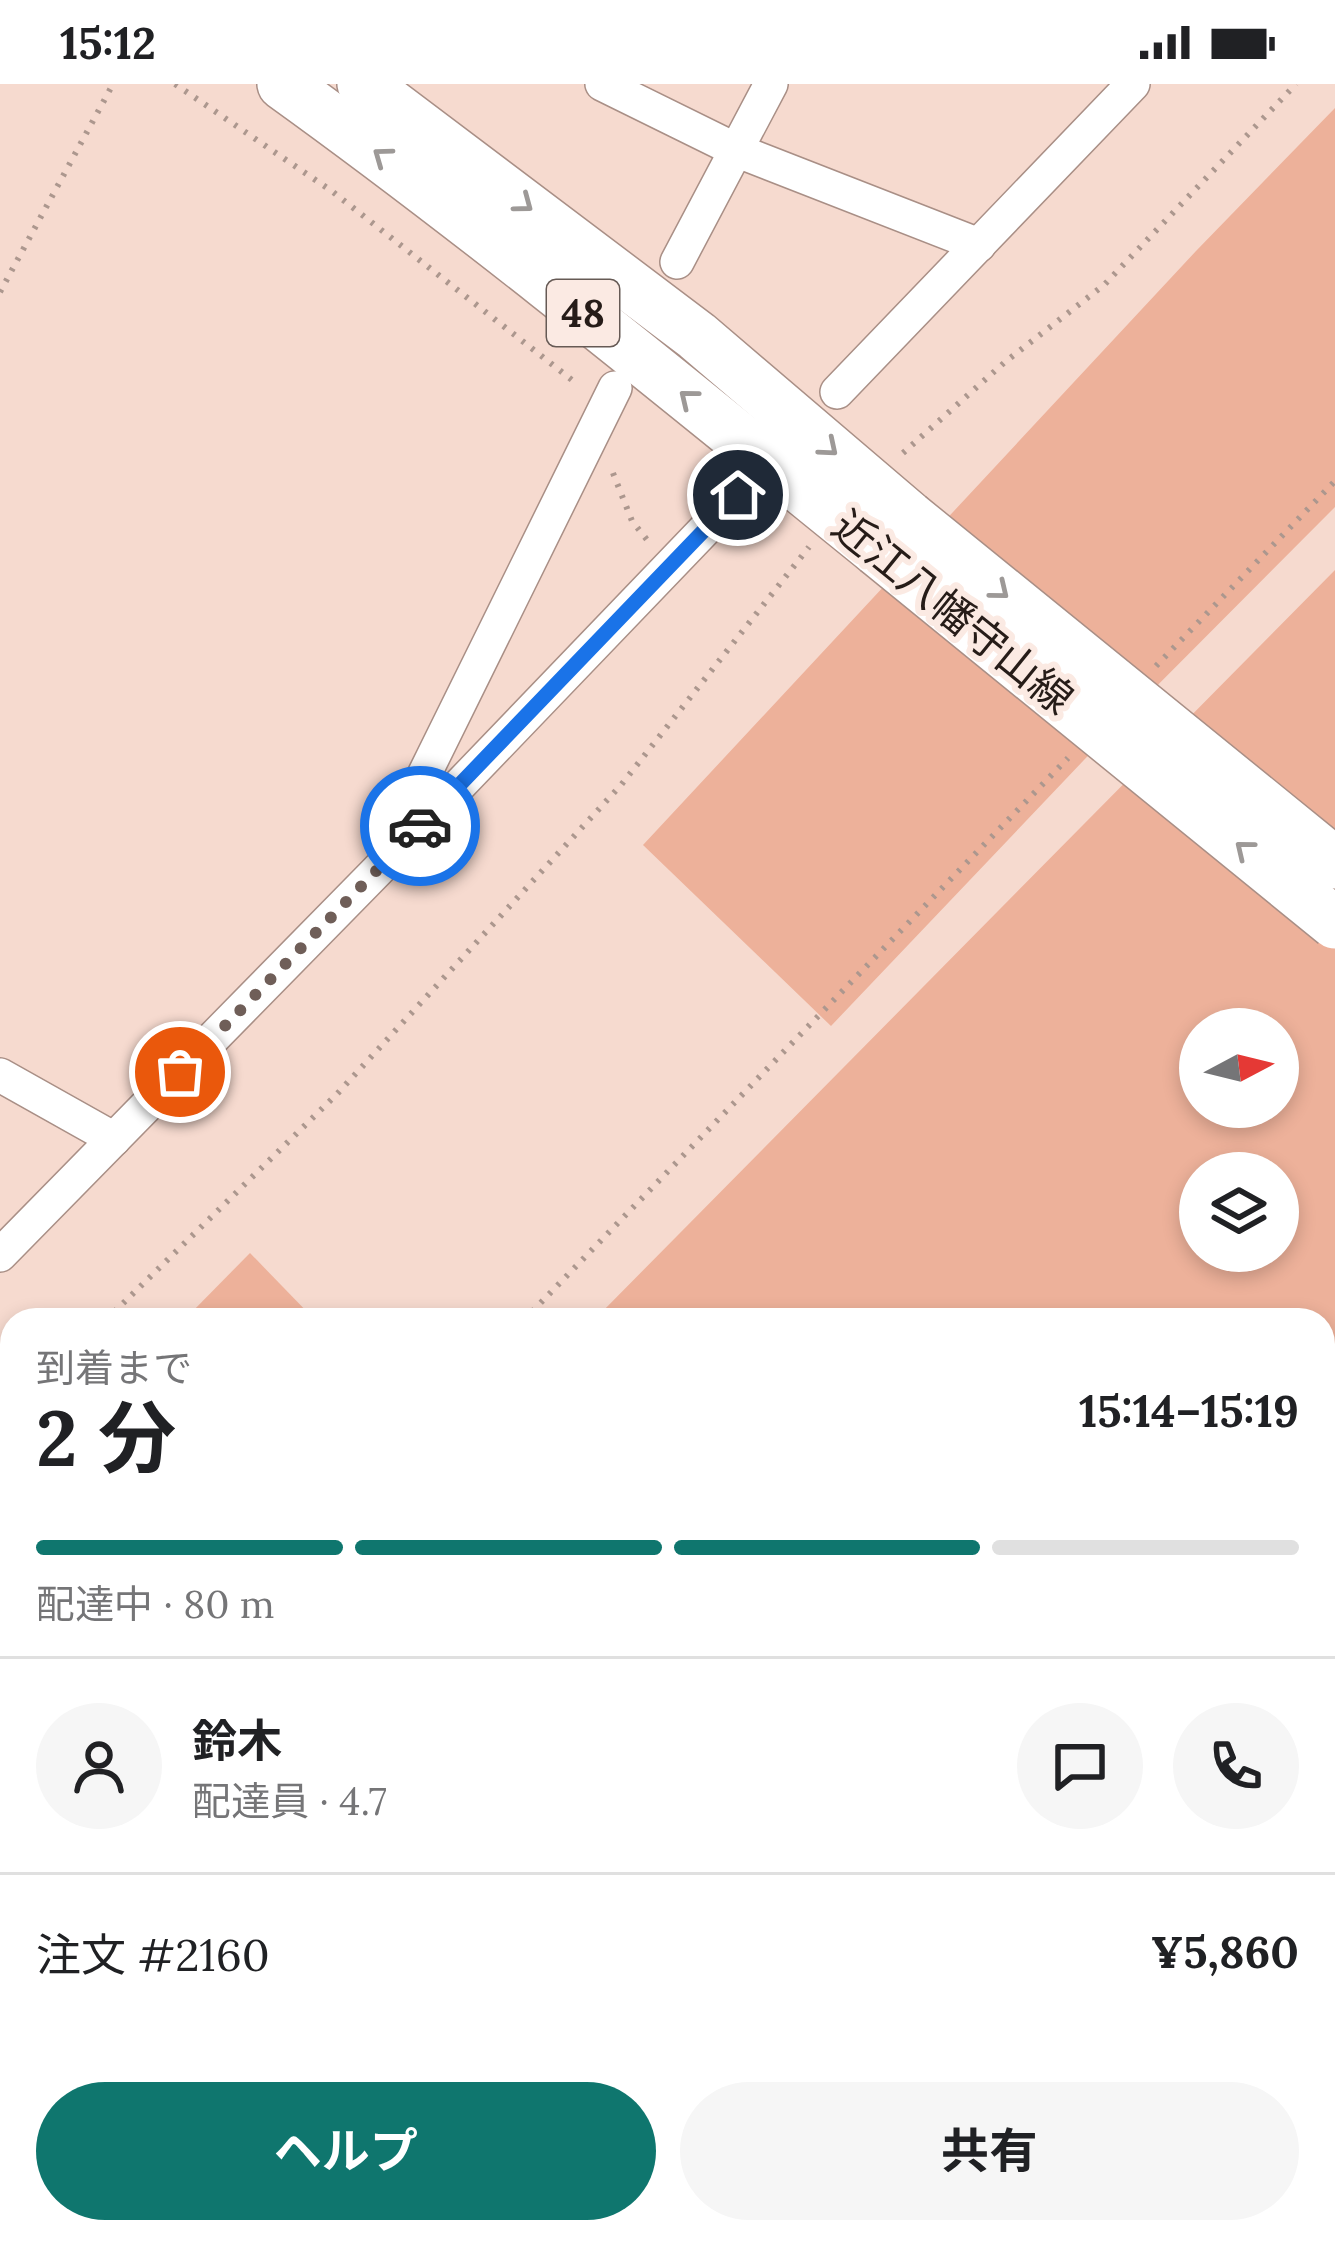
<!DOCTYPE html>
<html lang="ja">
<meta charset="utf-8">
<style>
body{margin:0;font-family:Lora,"Noto Sans JP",serif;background:#f6f6f6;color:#202124;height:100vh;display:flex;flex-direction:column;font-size:45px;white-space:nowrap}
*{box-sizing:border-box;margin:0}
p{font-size:39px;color:#757577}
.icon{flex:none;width:66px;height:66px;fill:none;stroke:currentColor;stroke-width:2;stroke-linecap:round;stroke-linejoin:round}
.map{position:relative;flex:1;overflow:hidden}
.sheet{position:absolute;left:0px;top:1224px;width:1335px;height:936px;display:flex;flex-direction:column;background:#fff;border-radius:36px 36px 0 0;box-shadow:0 6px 18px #0003}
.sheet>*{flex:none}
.needle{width:78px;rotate:83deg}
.controls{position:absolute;left:1179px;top:924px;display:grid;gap:24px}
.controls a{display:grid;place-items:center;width:120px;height:120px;border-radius:50%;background:#fff;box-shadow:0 6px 18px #0003;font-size:60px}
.pin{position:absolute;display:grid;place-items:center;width:102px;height:102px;color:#fff;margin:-51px;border:6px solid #fff;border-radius:50%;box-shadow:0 3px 12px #0007}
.courier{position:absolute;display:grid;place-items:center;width:120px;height:120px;margin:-60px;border:9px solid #1a73e8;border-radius:50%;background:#fff;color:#222;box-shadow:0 3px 15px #0007}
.head em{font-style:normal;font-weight:700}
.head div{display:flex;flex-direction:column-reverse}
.head{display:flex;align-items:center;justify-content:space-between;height:204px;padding:0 36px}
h1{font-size:78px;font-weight:700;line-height:90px}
.bar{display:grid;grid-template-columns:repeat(4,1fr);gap:18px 12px;align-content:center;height:144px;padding:0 36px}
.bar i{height:15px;border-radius:9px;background:#e0e0e0}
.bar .active{background:#0f766e}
.bar p{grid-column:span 4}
.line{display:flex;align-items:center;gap:30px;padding:0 36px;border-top:3px solid #e0e0e0}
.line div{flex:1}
.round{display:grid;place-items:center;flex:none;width:126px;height:126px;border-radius:63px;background:#f6f6f6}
.action{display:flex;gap:24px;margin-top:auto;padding:24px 36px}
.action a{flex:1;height:138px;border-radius:72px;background:#0f766e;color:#fff;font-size:48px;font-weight:700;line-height:138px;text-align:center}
.action a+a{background:#f6f6f6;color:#202124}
.status{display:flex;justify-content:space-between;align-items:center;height:84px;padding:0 60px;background:#fff;direction:ltr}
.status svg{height:33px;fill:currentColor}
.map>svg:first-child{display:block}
.green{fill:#edb19a;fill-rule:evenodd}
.water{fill:#768fc0}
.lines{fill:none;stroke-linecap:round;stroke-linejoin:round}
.street-casing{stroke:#a98f86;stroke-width:36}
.primary-casing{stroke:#a98f86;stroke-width:54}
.path{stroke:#ac978e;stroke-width:6;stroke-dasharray:3 9;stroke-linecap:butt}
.street{stroke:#fff;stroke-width:33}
.primary{stroke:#fff;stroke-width:51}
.primary-bridge-casing{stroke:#a98f86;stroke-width:54;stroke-linecap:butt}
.primary-bridge{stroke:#fff;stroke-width:51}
.oneway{stroke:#9d9997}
.done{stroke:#6f5e58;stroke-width:12;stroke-dasharray:0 21.6}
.route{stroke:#1a73e8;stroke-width:15}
.labels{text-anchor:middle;stroke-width:12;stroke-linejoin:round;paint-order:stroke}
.shield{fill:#fbeae3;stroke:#665a55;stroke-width:3}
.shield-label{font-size:39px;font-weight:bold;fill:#261c18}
.street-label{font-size:42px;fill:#261c18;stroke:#fbeae3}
</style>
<div class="status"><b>15:12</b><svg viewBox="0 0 49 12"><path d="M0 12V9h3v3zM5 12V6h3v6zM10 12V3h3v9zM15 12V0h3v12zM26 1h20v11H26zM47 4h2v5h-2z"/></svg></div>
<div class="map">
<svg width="1335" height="2160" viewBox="0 0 1335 2160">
<rect width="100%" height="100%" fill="#f6dacf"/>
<g class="green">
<path d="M1335 24V423L1103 656 831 942 643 761 1196 167Z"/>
<path d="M1335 486V1279L1323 1292V1236H594ZM1200 945H1278V1023H1200ZM1200 1089H1278V1167H1200Z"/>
<path d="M250 1169 315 1236H184Z"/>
</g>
<g class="water">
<path d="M1335 1710V2022L1323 2035V1724Z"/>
<path d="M1093 2148H1216L1205 2160H1083Z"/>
</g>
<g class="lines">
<g class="street-casing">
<g id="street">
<path d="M602 0 738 67 979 161"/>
<path d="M677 178 771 0"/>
<path d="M837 308 1133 0"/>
<path d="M391 758 615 304"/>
<path d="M0 991 114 1055"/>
<path d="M0 1171 377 787 738 411"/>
<path d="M0 1457 12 1455"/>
</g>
</g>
<g class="primary-casing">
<g id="primary">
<path d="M283 0C487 147 682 308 877 466"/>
<path d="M363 0 697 252 909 433"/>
</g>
</g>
<g class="path">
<path d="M175 0 333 108 577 300"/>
<path d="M0 208 113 0"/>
<path d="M903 369 1005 278 1104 201 1296 0"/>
<path d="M613 389 632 437 648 457"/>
<path d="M1156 582 1335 397"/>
<path d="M106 1236 337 1010 621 701 809 463"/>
<path d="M524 1236 1068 674"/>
<path d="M0 1340 12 1329"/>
<path d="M0 1782 12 1770"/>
</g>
<use href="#street" class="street"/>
<use href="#primary" class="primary"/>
<g class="primary-bridge-casing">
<g id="primary-bridge">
<path d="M909 433 1335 779"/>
<path d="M877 466 1335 839"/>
</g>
</g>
<use href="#primary-bridge" class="primary-bridge"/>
</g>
<defs><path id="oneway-chevron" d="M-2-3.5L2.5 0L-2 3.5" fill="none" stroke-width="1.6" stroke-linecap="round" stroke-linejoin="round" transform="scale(3)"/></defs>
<g class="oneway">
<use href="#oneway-chevron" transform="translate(382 72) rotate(-144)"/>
<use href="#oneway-chevron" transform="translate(524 120) rotate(37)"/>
<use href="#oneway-chevron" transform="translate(688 314) rotate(-141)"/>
<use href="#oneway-chevron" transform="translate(829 364) rotate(40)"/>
<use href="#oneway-chevron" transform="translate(1000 507) rotate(39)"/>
<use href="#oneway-chevron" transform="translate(1244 765) rotate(-141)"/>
</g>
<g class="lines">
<path class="done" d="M180 988 420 742"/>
<path class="route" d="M420 742 738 411"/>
</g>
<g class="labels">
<rect class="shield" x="547" y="196" width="72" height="66" rx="9"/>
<g class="shield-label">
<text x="583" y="243">48</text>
</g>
<g class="street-label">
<text transform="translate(953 528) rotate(39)" y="15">近江八幡守山線</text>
</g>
</g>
</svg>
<div class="controls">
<a><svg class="needle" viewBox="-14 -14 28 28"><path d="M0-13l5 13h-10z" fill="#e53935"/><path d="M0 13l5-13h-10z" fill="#757577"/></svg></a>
<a><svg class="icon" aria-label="layers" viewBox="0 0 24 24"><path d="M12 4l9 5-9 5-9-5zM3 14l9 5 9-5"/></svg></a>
</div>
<div class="pin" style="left:180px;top:988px;background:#ea580c"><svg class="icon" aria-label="bag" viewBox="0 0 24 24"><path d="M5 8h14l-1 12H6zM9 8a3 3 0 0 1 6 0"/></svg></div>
<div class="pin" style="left:738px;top:411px;background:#1f2937"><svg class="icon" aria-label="home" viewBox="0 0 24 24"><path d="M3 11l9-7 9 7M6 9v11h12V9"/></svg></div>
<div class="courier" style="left:420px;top:742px"><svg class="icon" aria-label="car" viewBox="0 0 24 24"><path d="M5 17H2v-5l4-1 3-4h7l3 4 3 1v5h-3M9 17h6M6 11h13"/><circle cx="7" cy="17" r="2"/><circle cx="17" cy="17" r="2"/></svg></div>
<section class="sheet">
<div class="head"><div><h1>2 分</h1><p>到着まで</p></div><em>15:14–15:19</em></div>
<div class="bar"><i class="active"></i><i class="active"></i><i class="active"></i><i></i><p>配達中 · 80 m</p></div>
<div class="line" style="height:216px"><a class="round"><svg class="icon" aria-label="person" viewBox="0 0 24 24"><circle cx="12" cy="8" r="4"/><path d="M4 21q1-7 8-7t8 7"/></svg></a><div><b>鈴木</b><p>配達員 · 4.7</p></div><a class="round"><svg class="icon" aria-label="chat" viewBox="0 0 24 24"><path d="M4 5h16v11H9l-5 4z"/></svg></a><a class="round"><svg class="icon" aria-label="phone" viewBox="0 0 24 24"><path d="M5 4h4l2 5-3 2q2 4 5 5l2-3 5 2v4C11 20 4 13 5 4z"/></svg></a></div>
<div class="line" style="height:156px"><div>注文 #2160</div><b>¥5,860</b></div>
<div class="action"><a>ヘルプ</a><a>共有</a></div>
</section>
</div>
